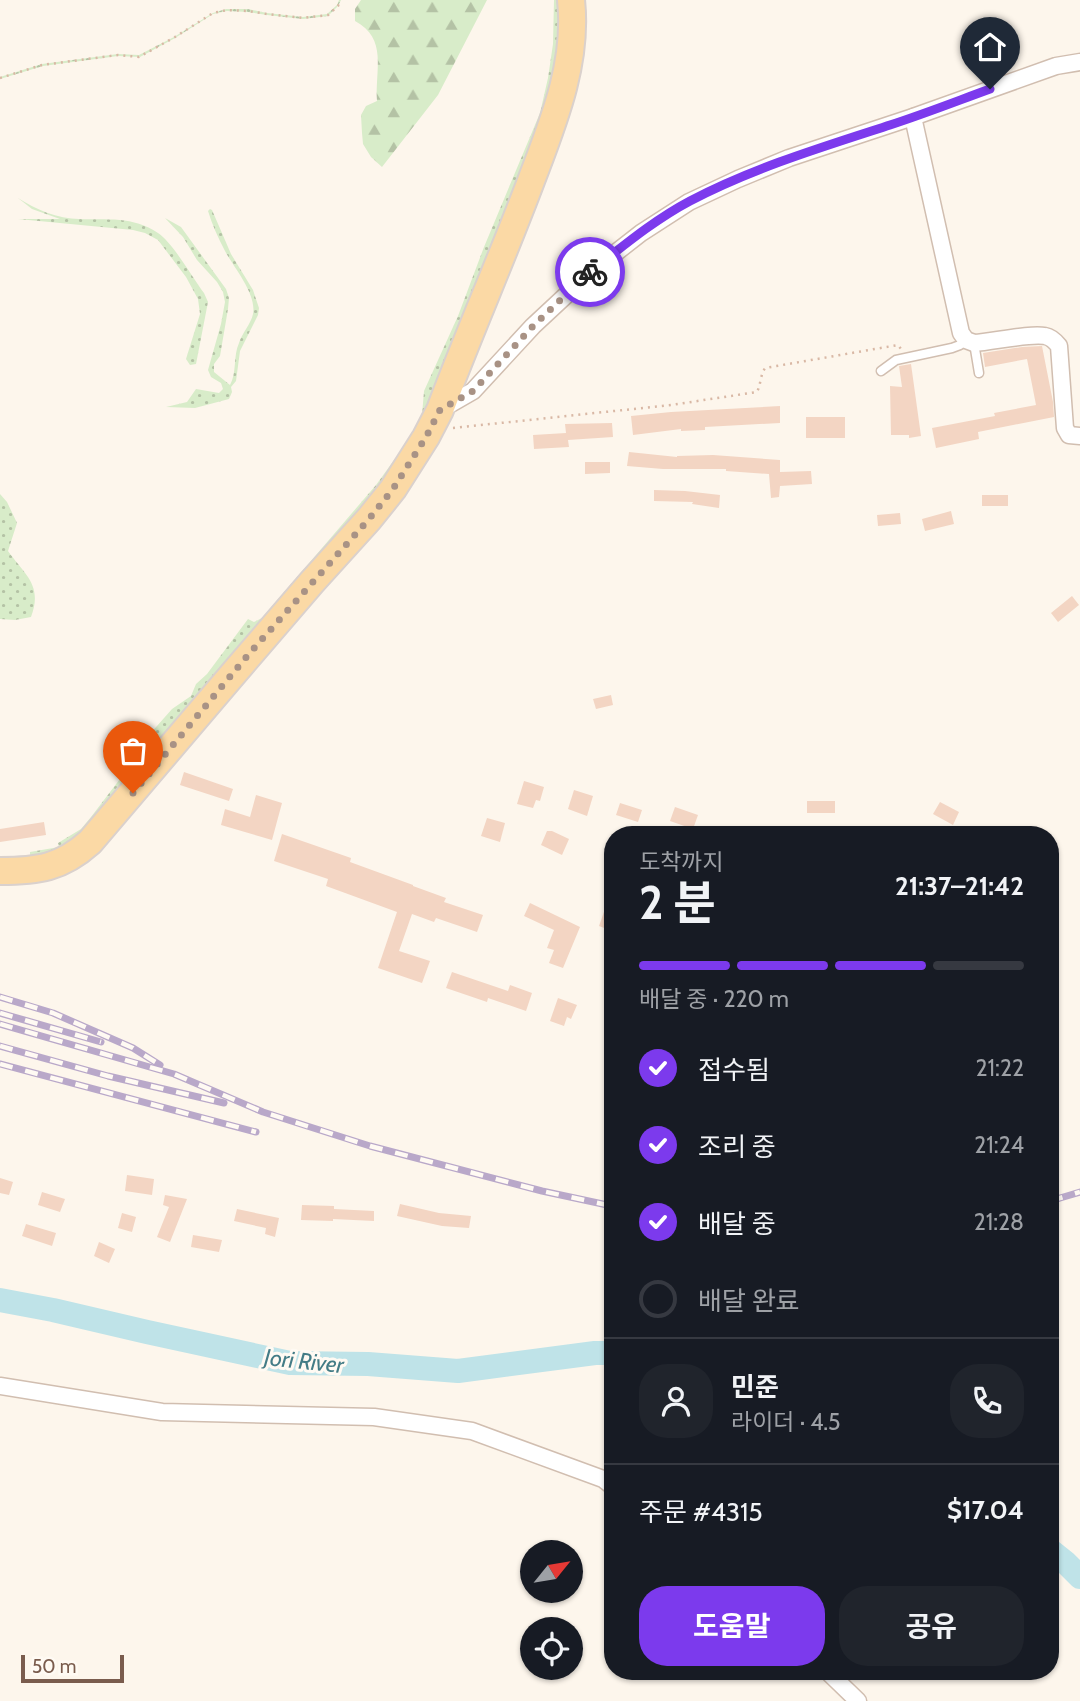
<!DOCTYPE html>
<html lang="ko">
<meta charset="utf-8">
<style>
body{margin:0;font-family:Cabin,"Noto Sans KR",sans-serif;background:#20242c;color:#f1f3f6;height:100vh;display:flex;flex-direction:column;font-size:26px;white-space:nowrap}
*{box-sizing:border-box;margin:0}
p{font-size:23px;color:#9ea1a6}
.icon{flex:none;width:38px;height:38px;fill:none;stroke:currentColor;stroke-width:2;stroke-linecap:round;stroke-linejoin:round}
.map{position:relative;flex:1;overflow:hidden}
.drawer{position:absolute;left:604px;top:826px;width:455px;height:854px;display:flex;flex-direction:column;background:#171b24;border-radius:28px;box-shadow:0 2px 5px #0004}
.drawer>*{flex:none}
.needle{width:46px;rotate:60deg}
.buttons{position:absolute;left:520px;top:1540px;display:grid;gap:14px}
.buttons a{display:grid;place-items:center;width:63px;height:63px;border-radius:50%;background:#171b24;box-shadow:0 2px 5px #0004;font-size:35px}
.scale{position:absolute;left:21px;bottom:18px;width:103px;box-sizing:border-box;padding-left:7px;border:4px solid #7a5c4d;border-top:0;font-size:19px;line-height:24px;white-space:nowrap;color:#7a5c4d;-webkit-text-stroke:5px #fffaf3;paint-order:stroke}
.pin{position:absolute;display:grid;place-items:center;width:60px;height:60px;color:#fff;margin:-72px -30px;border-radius:50% 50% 50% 0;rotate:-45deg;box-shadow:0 0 7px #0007}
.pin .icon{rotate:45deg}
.courier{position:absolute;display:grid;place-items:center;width:70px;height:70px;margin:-35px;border:5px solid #7c3aed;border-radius:50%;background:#fff;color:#222;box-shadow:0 2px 9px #0007}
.headline em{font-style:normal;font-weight:700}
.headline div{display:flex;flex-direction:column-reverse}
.headline{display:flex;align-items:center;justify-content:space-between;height:119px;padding:0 35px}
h1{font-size:46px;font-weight:700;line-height:52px}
.bar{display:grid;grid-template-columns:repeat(4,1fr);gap:10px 7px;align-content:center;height:84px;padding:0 35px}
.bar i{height:9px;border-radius:5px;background:#363941}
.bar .current{background:#7c3aed}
.bar p{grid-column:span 4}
.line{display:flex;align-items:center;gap:18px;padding:0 35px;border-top:2px solid #363941}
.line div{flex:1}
.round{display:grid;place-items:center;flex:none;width:74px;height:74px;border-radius:28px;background:#20242c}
ol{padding:0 35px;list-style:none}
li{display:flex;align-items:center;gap:21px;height:77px}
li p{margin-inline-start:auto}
li .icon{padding:7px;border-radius:50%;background:#7c3aed;color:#fff;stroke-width:4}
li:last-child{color:#9ea1a6}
li i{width:38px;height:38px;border:4px solid #363941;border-radius:50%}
.button{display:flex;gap:14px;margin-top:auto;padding:14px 35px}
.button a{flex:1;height:80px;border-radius:28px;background:#7c3aed;color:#fff;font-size:28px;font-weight:700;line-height:80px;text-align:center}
.button a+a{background:#20242c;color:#f1f3f6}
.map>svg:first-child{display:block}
.grass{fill:url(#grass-dots)}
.forest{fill:url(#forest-firs)}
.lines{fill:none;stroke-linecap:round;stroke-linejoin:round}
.river{stroke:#bfe3e8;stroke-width:24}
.building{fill:#f3d5c3}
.service-casing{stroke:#d1beb0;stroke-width:11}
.minor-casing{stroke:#d1beb0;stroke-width:19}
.primary-casing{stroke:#dad1cd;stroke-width:30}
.path{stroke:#d9b8a5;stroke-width:2.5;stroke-dasharray:2 5;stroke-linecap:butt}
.service{stroke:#fff;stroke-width:8}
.minor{stroke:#fff;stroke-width:16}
.primary{stroke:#fbd9a5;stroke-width:26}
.rail-casing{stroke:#b9a8c9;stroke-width:7}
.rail{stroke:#fffaf3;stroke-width:4.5;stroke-dasharray:13;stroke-linecap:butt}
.done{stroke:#a89285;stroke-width:7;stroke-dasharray:0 12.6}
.route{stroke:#7c3aed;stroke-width:9}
.labels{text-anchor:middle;stroke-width:6;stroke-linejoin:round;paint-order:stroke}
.water-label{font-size:23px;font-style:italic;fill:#437c86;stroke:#fffaf3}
</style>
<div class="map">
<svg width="1080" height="1701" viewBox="0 0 1080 1701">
<defs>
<pattern id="grass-dots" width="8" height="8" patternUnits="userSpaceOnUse" patternTransform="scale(1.75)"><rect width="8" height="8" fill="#d8ecc9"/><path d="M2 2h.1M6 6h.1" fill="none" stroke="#b4c2a5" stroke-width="1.8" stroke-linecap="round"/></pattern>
<pattern id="forest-firs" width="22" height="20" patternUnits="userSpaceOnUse" patternTransform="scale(1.75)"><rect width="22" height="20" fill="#d8ecc9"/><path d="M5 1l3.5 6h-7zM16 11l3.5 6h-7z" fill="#b4c2a5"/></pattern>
</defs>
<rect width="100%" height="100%" fill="#fdf6ec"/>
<g class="grass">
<path d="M339 0H341L338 6 328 16 303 19 267 15 248 12 227 11 213 14 175 38 140 57 118 56 43 66 0 79V77L42 64 118 54 139 55 174 37 213 13 226 9H248L267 13 303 17 327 14 337 5Z"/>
<path d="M554 0H561L559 43 548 109 446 371 393 473 80 841 30 861V852L59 847 58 843 81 829 91 817 139 754 149 735 172 709 191 696 196 684 207 674 248 619 254 622 262 618 376 485 410 438 422 415 424 391 458 316 484 247 540 113 548 78 553 44Z"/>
<path d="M18 198C35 209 58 219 79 219 107 220 133 216 158 233 173 243 192 277 204 293L208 302 196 364 190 365 186 359 200 314 198 299 186 277 158 240 145 233 133 230 18 219H60L32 209Z"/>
<path d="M210 209 212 210 231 254 253 290 259 308 258 315 240 351 236 381 231 387 232 392 229 399 195 408 166 407 187 402 196 389 219 393 223 389 221 383 211 377 208 370 221 324 225 302 223 292 217 282 197 260 183 237 165 218 181 227 226 289 229 298 228 309 220 356 214 364V372L230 385C237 373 233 356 239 343 242 333 251 324 253 314 257 294 234 268 225 251 218 238 212 224 208 211Z"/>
<path d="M0 494 7 502 17 523 8 551C25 575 43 585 31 617L15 620 0 619Z"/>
</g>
<path class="forest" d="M361 0H487L438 95 382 167 371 157 363 144 362 133 361 115 366 106 377 101C375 69 388 39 355 21V9Z"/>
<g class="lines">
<g class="river">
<path d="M0 1300 53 1310 147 1332 290 1363 368 1364 458 1371 595 1353H612"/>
<path d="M1050 1550 1065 1562 1080 1577"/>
</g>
</g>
<g class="building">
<path d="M1042 346 1053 402 1054 417 978 432 979 439 936 448 932 428 995 416 994 413 1036 405 1027 359 985 367 983 353 1022 347Z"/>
<path d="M911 364 921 436 909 438V435H891L890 386 902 387 899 366Z"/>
<path d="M780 406V423L705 427V430L681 431V429L633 435 631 416 671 412Z"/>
<rect x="806" y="417" width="39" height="21"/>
<path d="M612 423 613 437 568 440 569 447 534 449 533 435 566 433 565 424Z"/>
<path d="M629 452 677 457V456L713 455 780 460V472L811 471 812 484 780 486 779 497 771 498 769 474 726 471V469H663L627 466Z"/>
<path d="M585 462H610V473L585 474Z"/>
<path d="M654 490 685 491 720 495 719 508 692 504 693 502 654 501Z"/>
<rect x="982" y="495" width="26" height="11"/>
<path d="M951 511 954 524 925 531 922 519Z"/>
<path d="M900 513 901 524 878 526 877 515Z"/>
<path d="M1072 596 1079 605 1058 622 1051 613Z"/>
<path d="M611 695 613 705 596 709 593 699Z"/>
<path d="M184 772 233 789 229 801 180 785Z"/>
<path d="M524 781 544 787 540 801 536 800 533 808 517 804Z"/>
<path d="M574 790 593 796 587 816 568 809Z"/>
<path d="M256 795 282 803 272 840 221 825 225 809 250 817Z"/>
<rect x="807" y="801" width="28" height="12"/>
<path d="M940 802 959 812 953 825 933 814Z"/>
<path d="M620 803 642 810 638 822 616 815Z"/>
<path d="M675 807 698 815 693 829 670 821Z"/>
<path d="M487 818 505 823 500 842 481 836Z"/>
<path d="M44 822 46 835 0 842V829Z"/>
<path d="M547 831H552L569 839 562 855 541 845Z"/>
<path d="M282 834 351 858 350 862 413 885V886L446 898 444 902 483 915 477 932 436 918 434 922 412 914 399 951 430 961 422 983 378 968 397 912 326 886 328 879 274 861Z"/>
<path d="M611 892 612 893V931L599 926Z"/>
<path d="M530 903 580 927 563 968 549 963 554 950 547 948 554 930 524 916Z"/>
<path d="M452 972 508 991 510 985 532 993 526 1011 488 998 487 1002 446 988Z"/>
<path d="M558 998 577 1005 571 1019 567 1017 564 1026 550 1021Z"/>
<path d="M127 1175 154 1179 152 1195 125 1191Z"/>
<path d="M0 1178 13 1182 9 1195 0 1193Z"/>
<path d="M42 1192 65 1199 60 1212 38 1205Z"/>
<path d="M165 1195 187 1199 170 1242 157 1237 169 1207 163 1205Z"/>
<path d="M400 1204 439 1213 471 1216 469 1228 442 1226 397 1216Z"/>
<path d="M302 1205 334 1206V1209L374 1211V1221L333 1219V1221L301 1220Z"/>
<path d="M237 1209 279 1218 275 1237 265 1234 266 1228 234 1221Z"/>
<path d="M122 1213 136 1217 132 1232 118 1228Z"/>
<path d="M26 1224 56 1233 52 1246 22 1236Z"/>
<path d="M193 1235 222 1240 219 1252 191 1247Z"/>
<path d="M99 1242 115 1249 109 1263 94 1256Z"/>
</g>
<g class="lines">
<g class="service-casing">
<g id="service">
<path d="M974 343 979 373"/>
<path d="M881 371 896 360 952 348 960 345 966 340"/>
</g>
</g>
<g class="minor-casing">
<g id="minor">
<path d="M913 117 961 333 966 340 974 343C992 342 1030 333 1045 336 1051 337 1055 341 1059 346L1065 428 1069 435 1080 436"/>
<path d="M440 410 473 391 533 326 591 272 641 233 689 202 738 179 789 158 913 117 1056 66 1080 62"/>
<path d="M0 1386 162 1412 374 1417 472 1431 603 1479 612 1486"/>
<path d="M827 1671 858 1701"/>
</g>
</g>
<g class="primary-casing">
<path id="primary" d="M0 871C38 871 61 868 90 842L233 674 312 582 369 519 393 489 426 437 440 410C469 333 502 258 531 181 553 123 578 63 571 0"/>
</g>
<g class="path">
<path d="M0 78 42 65 118 55 139 57 175 37 213 13 227 10 248 11 267 14 303 18 328 15 338 6 340 0"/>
<path d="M453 428 671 405 757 392C761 384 760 376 765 368L898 345 901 349"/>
</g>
<use href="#service" class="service"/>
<use href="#minor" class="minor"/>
<use href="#primary" class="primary"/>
<g class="rail-casing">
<g id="rail">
<path d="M0 997 53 1013 133 1048 160 1065"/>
<path d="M0 1013 101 1042"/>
<path d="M0 1024 174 1074 263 1112 370 1146 542 1191 612 1206"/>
<path d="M0 1046 108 1076 224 1103"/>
<path d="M0 1064 256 1132"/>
<path d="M1050 1201 1080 1192"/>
</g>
</g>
<use href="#rail" class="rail"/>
</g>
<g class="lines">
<path class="done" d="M133 793 248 655 369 519 393 489 426 437 440 410 473 391 533 326 590 272"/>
<path class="route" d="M590 272C622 247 654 220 690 201 753 168 822 147 890 125 924 114 957 101 990 89"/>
</g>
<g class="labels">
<g class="water-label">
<text transform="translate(304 1361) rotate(6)" y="8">Jori River</text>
</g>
</g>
</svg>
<div class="buttons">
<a><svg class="needle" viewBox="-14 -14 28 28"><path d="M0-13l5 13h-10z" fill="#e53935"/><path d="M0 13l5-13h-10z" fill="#9ea1a6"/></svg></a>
<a><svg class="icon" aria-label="locate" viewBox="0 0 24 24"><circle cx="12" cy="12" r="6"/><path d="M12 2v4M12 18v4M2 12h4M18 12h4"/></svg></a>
</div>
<div class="scale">50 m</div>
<div class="pin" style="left:133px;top:793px;background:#ea580c"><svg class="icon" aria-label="bag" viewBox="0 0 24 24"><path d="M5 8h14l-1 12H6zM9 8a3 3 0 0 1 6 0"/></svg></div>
<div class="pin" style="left:990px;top:89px;background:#1f2937"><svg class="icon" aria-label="home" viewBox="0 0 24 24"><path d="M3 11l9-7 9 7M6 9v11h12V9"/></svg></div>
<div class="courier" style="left:590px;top:272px"><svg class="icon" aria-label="bike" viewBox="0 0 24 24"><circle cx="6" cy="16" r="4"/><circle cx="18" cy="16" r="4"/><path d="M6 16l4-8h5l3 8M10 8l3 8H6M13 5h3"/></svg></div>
<section class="drawer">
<div class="headline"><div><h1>2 분</h1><p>도착까지</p></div><em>21:37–21:42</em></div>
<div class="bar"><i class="current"></i><i class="current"></i><i class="current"></i><i></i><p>배달 중 · 220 m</p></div>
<ol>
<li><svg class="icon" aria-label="check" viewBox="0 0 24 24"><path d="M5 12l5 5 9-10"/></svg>접수됨<p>21:22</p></li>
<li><svg class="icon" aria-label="check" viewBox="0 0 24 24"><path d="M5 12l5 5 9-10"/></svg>조리 중<p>21:24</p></li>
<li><svg class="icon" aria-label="check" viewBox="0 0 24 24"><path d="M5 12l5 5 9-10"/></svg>배달 중<p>21:28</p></li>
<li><i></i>배달 완료</li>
</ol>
<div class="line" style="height:126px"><a class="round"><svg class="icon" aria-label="person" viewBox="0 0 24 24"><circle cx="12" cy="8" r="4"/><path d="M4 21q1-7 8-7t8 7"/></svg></a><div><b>민준</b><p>라이더 · 4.5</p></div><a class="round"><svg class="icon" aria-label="phone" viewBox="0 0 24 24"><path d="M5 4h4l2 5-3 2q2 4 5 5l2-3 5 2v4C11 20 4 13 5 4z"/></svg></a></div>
<div class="line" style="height:91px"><div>주문 #4315</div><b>$17.04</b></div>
<div class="button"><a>도움말</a><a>공유</a></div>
</section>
</div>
